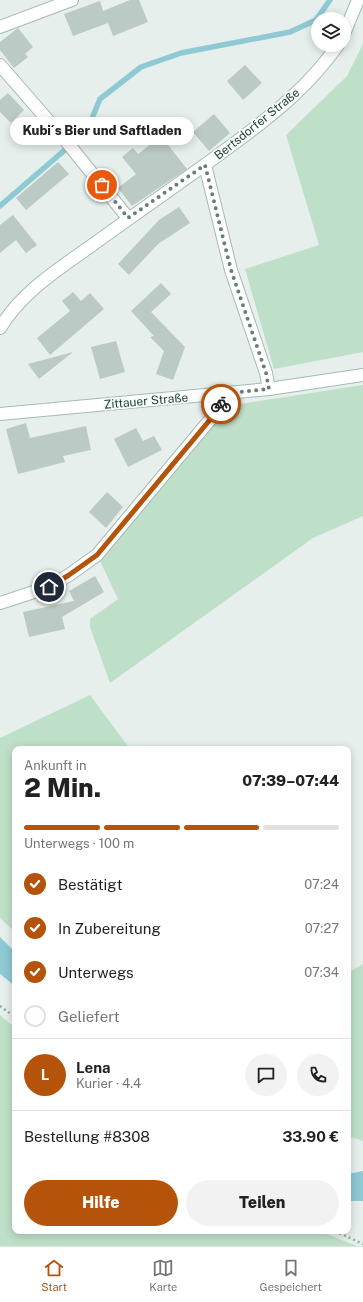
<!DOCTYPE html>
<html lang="de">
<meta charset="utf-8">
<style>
body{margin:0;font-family:"Public Sans",sans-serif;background:#f2f2f2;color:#222;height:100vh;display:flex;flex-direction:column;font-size:15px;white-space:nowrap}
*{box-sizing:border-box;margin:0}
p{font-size:13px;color:#767676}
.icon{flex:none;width:22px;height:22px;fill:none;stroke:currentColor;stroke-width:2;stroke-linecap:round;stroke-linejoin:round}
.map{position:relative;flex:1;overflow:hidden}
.panel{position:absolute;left:12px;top:746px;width:339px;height:488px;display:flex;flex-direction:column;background:#fff;border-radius:8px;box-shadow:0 2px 10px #0003}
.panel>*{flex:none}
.buttons{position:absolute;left:311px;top:12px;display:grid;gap:8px}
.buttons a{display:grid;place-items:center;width:40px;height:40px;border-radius:50%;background:#fff;box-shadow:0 2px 10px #0003;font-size:20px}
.pin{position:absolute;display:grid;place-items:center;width:34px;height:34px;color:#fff;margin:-17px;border:2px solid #fff;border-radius:50%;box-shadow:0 1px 4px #0007}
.courier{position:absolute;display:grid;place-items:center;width:40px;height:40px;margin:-20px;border:3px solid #b45309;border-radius:50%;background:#fff;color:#222;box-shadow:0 1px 5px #0007}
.bubble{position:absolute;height:28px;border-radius:14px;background:#fff;box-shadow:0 2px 10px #0003;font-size:13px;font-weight:800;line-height:28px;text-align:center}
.summary em{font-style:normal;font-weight:800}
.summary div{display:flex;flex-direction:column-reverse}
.summary{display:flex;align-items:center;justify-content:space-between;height:68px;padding:0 12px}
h1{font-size:26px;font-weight:800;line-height:30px}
.bar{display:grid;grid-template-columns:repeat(4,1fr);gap:6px 4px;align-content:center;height:48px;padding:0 12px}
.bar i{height:5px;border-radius:3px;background:#e0e0e0}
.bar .active{background:#b45309}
.bar p{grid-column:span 4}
.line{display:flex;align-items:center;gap:10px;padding:0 12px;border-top:1px solid #e0e0e0}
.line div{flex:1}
.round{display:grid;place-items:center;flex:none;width:42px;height:42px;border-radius:21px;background:#f2f2f2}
ol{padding:0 12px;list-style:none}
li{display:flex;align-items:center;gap:12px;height:44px}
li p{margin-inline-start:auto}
li .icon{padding:4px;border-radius:50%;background:#b45309;color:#fff;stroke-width:4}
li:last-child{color:#767676}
li i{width:22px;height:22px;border:2px solid #e0e0e0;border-radius:50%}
.button{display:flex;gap:8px;margin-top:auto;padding:8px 12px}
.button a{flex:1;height:46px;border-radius:24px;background:#b45309;color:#fff;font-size:16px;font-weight:800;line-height:46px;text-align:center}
.button a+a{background:#f2f2f2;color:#222}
.dock{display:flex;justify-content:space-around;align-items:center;height:56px;border-top:1px solid #e0e0e0;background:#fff;font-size:11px;color:#767676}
.dock a{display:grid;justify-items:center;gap:2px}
.dock .active{color:#b45309}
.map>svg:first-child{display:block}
.green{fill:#bfe0c8}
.water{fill:#8ec9d4}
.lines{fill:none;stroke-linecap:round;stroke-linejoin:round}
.stream{stroke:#8ec9d4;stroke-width:5.5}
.building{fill:#bbcac4}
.street-casing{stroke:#a8b8b2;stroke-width:14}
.secondary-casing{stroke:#a4bbb3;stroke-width:14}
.path{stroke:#86b3a5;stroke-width:2.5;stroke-dasharray:2 3;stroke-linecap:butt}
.street{stroke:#fff;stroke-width:12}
.secondary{stroke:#fff;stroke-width:12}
.done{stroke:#687f78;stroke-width:4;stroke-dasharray:0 7.2}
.route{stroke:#b45309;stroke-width:5}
.labels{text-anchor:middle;stroke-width:3.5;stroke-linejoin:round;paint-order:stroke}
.street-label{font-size:12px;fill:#24423a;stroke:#f7fbf9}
</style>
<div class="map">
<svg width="363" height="1246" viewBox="0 0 363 1246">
<rect width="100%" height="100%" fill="#e6efeb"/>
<g class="green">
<path d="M363 44V352L274 369 245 269 319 245 286 135 347 76Z"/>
<path d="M363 385V516L313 538 110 683 90 627V619L118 599 99 559 226 406Z"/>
<path d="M90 695 130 749H15V932L0 918V738Z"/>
<path d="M363 964V1141L348 1136V973Z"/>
<path d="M0 1015 15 1028V1231H319L357 1246H0Z"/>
</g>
<g class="water">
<path d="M0 937 15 952V986L0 974Z"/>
<path d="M363 1171V1201H348V1174Z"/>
</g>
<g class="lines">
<g class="stream">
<path d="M75 139 90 123 100 99 141 67 181 53 290 32 316 20 330 0"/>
<path d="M0 206 66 149"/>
</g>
</g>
<g class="building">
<path d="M130 0H139L148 22 113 36 107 20 108 23 73 36 64 14 100 1 103 11Z"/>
<path d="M18 28 33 47 25 54 28 57 14 68 0 50V42Z"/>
<path d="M245 65 262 83 243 100 227 81Z"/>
<path d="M8 93 24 110 11 123 0 112V100Z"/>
<path d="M214 114 230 133 209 151 193 132Z"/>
<path d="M161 136 187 169 132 206 118 188 136 174 122 157 133 148 138 154Z"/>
<path d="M58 162 69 174 26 210 16 198Z"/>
<path d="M179 207 190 223 158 244 129 275 118 264 159 220Z"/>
<path d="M13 215 37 245 26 253 16 240 0 253V225Z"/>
<path d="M161 283 171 294 151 312 185 347 173 380 156 374 164 351 150 337 154 336 131 311Z"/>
<path d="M73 292 81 301 90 293 104 309 50 355 37 338 70 311 62 301Z"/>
<path d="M116 341 125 372 100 379 91 347Z"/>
<path d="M73 352 39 379 28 364Z"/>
<path d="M26 423 30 438 86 426 91 450 63 456 65 462 18 474 6 429Z"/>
<path d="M136 428 143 441 154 436 162 450 128 467 114 439Z"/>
<path d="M107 492 123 507 106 528 89 512Z"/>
<path d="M95 576 104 592 62 617 65 629 29 637 23 612 74 601 69 591Z"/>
</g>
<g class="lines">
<g class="street-casing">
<g id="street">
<path d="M0 27 72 0"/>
<path d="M0 65 66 141 128 218"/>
<path d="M205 165 231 270 266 373 269 389"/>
<path d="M0 603 49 587 69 575 97 555 219 409 221 402V394"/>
</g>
</g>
<g class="secondary-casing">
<g id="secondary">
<path d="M344 34 358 0"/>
<path d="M0 328C22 292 57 270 91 246 139 211 188 178 236 142 275 113 309 86 338 45"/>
<path d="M0 414 269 389 363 375"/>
</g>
</g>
<g class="path">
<path d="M0 1006 15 1017"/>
<path d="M335 1231 363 1244"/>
</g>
<use href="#street" class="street"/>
<use href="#secondary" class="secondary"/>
</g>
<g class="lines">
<path class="done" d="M102 185 128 218 205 165 231 270 266 373 269 389 220 394 221 404"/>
<path class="route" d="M49 587 69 575 97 555 219 409 221 404"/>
</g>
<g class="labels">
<g class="street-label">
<text transform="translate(257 124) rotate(-39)" y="4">Bertsdorfer Straße</text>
<text transform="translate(146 401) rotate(-5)" y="4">Zittauer Straße</text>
</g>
</g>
</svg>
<div class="buttons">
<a><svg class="icon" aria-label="layers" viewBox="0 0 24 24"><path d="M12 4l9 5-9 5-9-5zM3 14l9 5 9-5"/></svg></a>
</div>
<div class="pin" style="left:102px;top:185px;background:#ea580c"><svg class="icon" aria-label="bag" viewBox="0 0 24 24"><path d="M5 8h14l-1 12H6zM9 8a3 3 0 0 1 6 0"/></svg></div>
<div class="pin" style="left:49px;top:587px;background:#1f2937"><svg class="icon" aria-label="home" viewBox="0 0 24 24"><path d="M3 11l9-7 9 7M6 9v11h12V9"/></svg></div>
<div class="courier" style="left:221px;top:404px"><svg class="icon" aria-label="bike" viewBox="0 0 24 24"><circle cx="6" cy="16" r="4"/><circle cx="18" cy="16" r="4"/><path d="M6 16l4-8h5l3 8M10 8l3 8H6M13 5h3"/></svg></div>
<div class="bubble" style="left:10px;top:117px;width:184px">Kubi´s Bier und Saftladen</div>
<section class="panel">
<div class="summary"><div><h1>2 Min.</h1><p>Ankunft in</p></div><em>07:39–07:44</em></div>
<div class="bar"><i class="active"></i><i class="active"></i><i class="active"></i><i></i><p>Unterwegs · 100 m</p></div>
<ol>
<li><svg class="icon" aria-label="check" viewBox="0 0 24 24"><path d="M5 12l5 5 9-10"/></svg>Bestätigt<p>07:24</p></li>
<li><svg class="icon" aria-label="check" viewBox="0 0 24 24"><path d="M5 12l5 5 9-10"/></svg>In Zubereitung<p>07:27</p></li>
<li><svg class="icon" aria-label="check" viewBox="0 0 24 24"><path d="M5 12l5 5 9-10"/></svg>Unterwegs<p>07:34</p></li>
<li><i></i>Geliefert</li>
</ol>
<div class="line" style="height:72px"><b class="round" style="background:#b45309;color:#fff">L</b><div><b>Lena</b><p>Kurier · 4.4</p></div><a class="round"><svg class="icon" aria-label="chat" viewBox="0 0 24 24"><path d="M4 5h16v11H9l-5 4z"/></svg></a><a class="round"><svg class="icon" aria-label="phone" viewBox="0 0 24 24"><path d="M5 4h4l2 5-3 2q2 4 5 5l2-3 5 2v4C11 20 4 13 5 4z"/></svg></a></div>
<div class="line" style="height:52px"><div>Bestellung #8308</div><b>33.90 €</b></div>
<div class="button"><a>Hilfe</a><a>Teilen</a></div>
</section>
</div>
<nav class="dock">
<a class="active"><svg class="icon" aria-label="home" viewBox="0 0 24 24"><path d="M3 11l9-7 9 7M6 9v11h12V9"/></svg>Start</a>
<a><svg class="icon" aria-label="map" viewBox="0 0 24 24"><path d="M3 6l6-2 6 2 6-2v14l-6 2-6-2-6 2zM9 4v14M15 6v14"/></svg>Karte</a>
<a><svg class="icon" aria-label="saved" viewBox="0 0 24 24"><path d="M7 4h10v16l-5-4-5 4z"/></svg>Gespeichert</a>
</nav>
